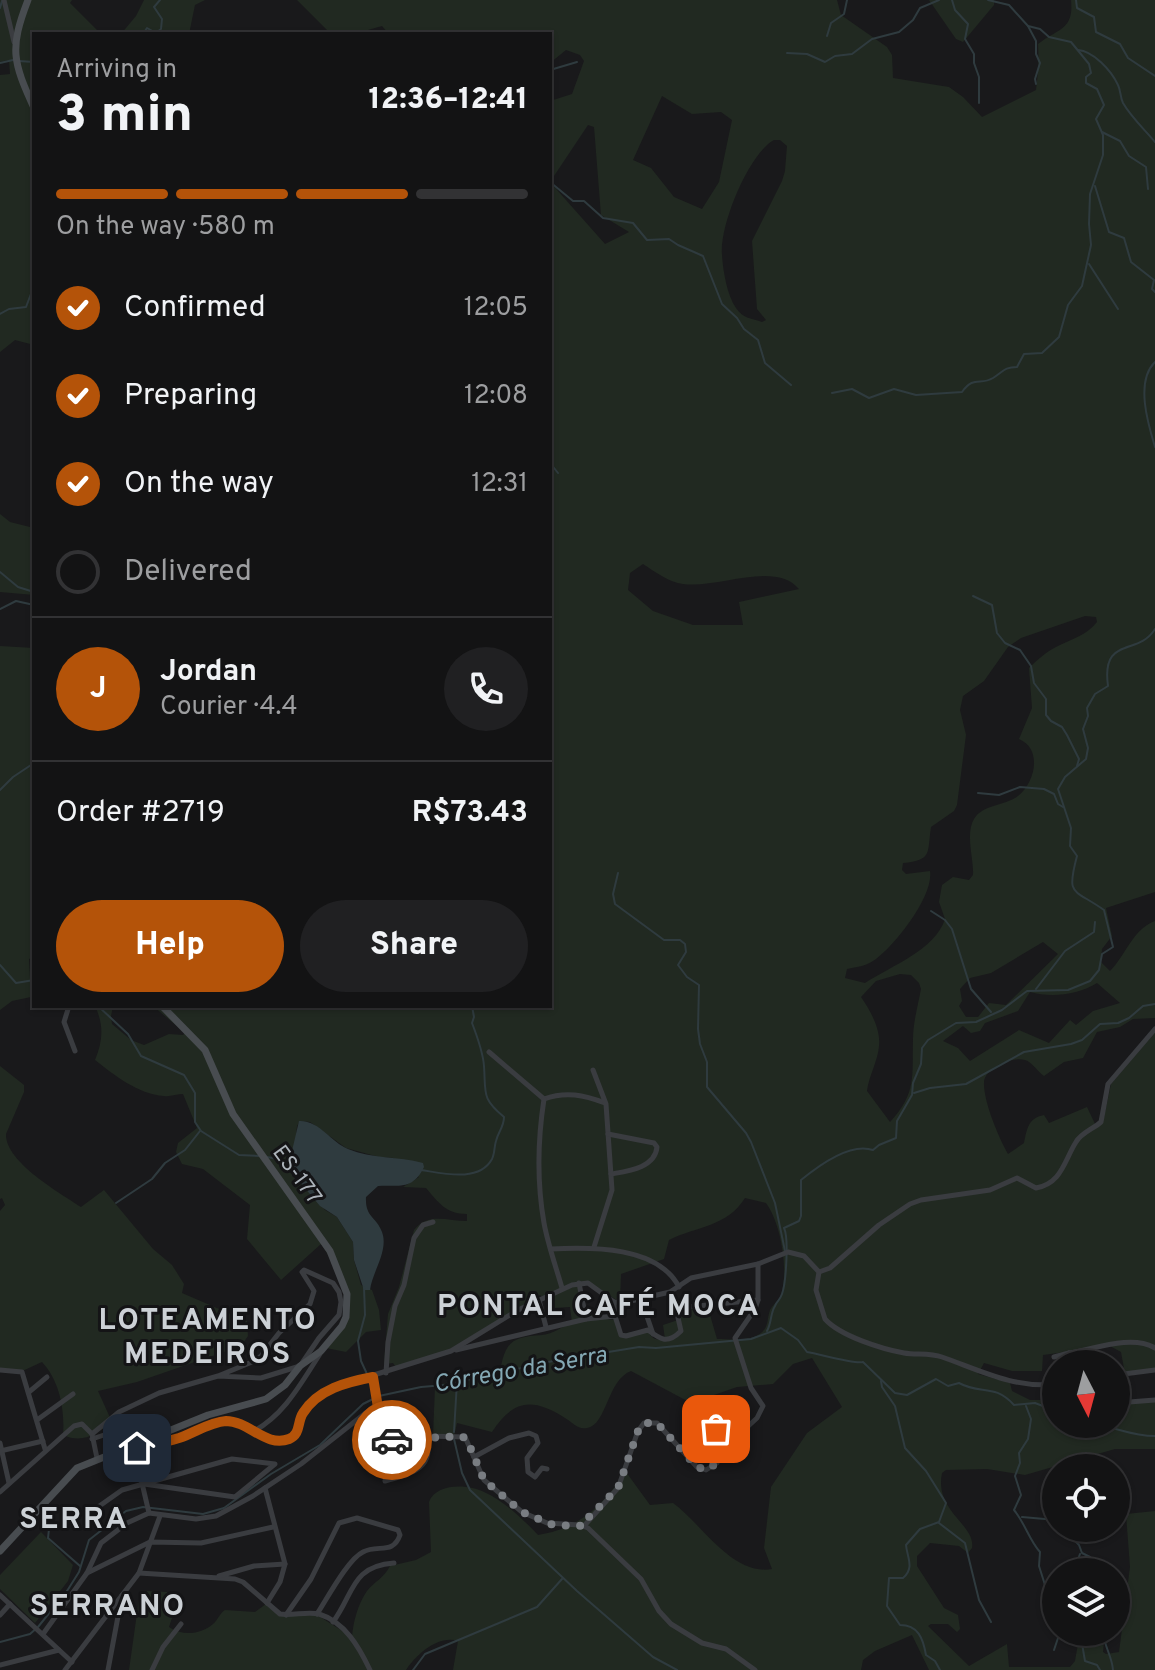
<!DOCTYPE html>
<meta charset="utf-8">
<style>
body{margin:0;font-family:Overpass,sans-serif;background:#202022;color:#f1f3f6;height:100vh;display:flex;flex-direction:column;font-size:30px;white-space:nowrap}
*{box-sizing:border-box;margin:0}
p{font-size:26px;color:#9d9ea0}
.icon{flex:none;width:44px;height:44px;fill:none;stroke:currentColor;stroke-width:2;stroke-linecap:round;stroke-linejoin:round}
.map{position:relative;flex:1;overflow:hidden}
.panel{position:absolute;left:32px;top:32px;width:520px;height:976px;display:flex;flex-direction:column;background:#131314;border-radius:0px;box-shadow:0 2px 6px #0004,0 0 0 2px #323234}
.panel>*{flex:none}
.needle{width:52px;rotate:174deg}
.buttons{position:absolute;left:1042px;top:1350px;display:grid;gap:16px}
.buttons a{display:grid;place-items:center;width:88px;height:88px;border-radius:50%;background:#131314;box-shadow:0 2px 6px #0004,0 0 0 2px #323234;font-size:40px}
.pin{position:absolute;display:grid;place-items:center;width:68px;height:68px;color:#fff;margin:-34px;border-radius:16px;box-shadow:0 4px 12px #0006}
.courier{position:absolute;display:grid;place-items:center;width:80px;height:80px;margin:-40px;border:6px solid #b45309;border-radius:50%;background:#fff;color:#222;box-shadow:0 2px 10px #0007}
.summary em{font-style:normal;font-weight:800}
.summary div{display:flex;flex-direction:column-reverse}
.summary{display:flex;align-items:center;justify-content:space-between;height:136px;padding:0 24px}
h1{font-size:52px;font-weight:800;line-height:60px}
.bar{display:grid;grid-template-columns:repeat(4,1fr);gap:12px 8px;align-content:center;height:96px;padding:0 24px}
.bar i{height:10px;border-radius:6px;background:#323234}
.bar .active{background:#b45309}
.bar p{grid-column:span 4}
.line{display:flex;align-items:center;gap:20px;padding:0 24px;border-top:2px solid #323234}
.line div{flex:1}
.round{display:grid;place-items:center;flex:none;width:84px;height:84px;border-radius:42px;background:#202022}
ol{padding:0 24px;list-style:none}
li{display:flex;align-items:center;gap:24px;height:88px}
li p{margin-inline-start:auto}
li .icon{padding:8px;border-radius:50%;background:#b45309;color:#fff;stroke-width:4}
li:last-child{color:#9d9ea0}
li i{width:44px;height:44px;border:4px solid #323234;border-radius:50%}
.cta{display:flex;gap:16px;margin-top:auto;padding:16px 24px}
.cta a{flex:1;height:92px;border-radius:48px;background:#b45309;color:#fff;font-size:32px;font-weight:800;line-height:92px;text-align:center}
.cta a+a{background:#202022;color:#f1f3f6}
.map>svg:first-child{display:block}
.green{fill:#212921;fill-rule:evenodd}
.water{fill:#2f3b3f}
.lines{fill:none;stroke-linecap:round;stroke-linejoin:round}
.stream{stroke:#2f3b3f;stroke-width:2}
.minor{stroke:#3a3c40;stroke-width:5}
.secondary{stroke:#484c50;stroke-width:7}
.done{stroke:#797d82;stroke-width:8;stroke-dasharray:0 14.4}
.route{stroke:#b45309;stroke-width:10}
.labels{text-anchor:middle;stroke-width:6;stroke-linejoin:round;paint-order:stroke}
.street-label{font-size:22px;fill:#acb3ba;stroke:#141416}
.water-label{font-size:24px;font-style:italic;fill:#84a8b4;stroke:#141416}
.district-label{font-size:30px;font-weight:bold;letter-spacing:2px;fill:#ccd1d6;stroke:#141416}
</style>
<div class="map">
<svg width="1155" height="1670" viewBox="0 0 1155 1670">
<rect width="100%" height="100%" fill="#19191b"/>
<g class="green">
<path d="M0 0H72L70 3 101 34H34V345L15 340 0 352V75L10 74 9 60 0 62Z"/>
<path d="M144 0H205L195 5 189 34H121L136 16Z"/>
<path d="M297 0H837L841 15 887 47 892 55 893 78 949 87 963 97 982 117 1036 90C1038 75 1039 60 1038 44 1059 28 1074 30 1071 0H1155V892L1106 908 1112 936 1102 949 1101 962 1110 971C1126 955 1132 930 1155 921V1018L1133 1019 1120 1027 1097 1032 1083 1058 1064 1062 1044 1076C1038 1072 1032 1062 1025 1060 1012 1056 985 1068 984 1082 983 1101 999 1138 1008 1154L1024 1143C1027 1129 1028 1118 1044 1115L1049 1123 1087 1107 1096 1126 1103 1122 1111 1084 1155 1032V1371L1125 1374 1121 1352 1110 1346 1043 1355 1042 1371H1012L984 1363 978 1374 1010 1383 1012 1391 1030 1400H1056V1424H1116V1402H1155V1449H1115L1025 1475 987 1469 946 1470 942 1473C934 1511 976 1525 972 1548L968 1553 959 1546 930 1543 917 1556V1566L944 1608 958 1615 960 1629 957 1632 948 1624H931L928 1626 969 1666 1007 1644 1009 1667H1070L1075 1661 1080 1632H1105L1103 1652 1106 1654 1119 1652 1130 1567 1126 1514 1155 1511V1670H929L912 1635 875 1651 863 1660 861 1670H453L458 1641C438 1635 417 1654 406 1670H129L139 1599 147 1591 167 1592 172 1618 169 1627C182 1636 200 1635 213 1624 218 1620 219 1614 225 1610L255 1612 266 1604 280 1616 317 1615 352 1637C353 1622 358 1604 367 1591 375 1581 383 1579 390 1566L416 1560 431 1552 429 1502C436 1483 468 1484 484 1492 504 1501 523 1519 538 1535 581 1528 601 1506 626 1472L650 1505 673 1503C702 1524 732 1576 772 1569L764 1548 771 1487 807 1433 842 1407 812 1358 793 1364 773 1384 737 1387 691 1403 631 1371C607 1380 607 1425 587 1428 578 1430 572 1422 565 1418 532 1397 513 1400 492 1432L457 1423 454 1436 433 1437 435 1386 456 1380V1378L471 1376 501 1367C506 1339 516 1337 542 1335 551 1335 563 1326 572 1323L570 1307 553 1308 540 1295 448 1350 396 1367 393 1363 384 1364 388 1314 399 1287 414 1230C428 1212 447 1221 467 1221V1214C446 1214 439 1203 426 1188L403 1187 419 1177 393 1158 379 1157 346 1148 310 1122 300 1121 297 1126 292 1176 314 1195 325 1210 337 1217 353 1242 354 1260 361 1285 372 1290 379 1310 381 1330 366 1332 346 1352 326 1348C332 1338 343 1325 345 1315 349 1293 333 1261 321 1244L281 1280 247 1239 250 1205 203 1169 182 1164 176 1152 178 1143 197 1128 183 1094C177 1094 170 1097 164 1096 138 1094 114 1075 95 1060 103 1041 104 1025 95 1006H113L111 1016 112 1024 131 1040 144 1045 169 1034 183 1035 185 1033 153 1006H550V182L605 244 629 232 601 215 594 127 588 125 550 182V101L572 94 584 61 580 55 566 50 550 63V34H389L382 26 354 34H331ZM662 96 692 114 721 112 732 120 719 182 702 209 674 197 651 168 633 160ZM774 140H780L787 146 785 171 782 181 752 241 757 309 766 320 762 322C752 318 743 319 736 308 727 295 723 271 722 255 719 226 749 153 774 140ZM643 564C655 572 669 582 683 584 717 589 775 560 799 589L739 602 743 625H693L653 611 628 590 630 573ZM1085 616 1096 617 1097 622C1086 636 1071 639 1056 647 1046 652 1037 660 1029 668L1032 708 1019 739C1043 749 1035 783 1018 796 1005 806 983 804 974 819 965 834 974 859 973 875L969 880 953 877 942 885 939 902 945 919C935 950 891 966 865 983L845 978 847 969C857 967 867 966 876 959 895 945 934 896 930 871L906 874 902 870 903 863C933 860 927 853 931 827L954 811 957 805 966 735 960 710 963 696 984 681 1008 647 1021 638ZM1043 942 1058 954 1008 1003 1006 1005 989 1003 978 1017H966L959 1006 962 1001 960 989 970 978 991 973ZM900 974 911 975 919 983 921 989C918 1005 913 1023 913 1039 912 1076 917 1093 890 1122L867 1091C869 1075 878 1061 879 1046 881 1029 870 1010 861 997L876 981ZM1097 983 1120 1003 1093 1011 1076 1025 1070 1020 1049 1043 1019 1030 970 1061 958 1048 943 1041 963 1026 971 1033 980 1031 985 1023 1018 1011 1030 992C1051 998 1078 995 1097 983ZM745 1198 766 1203C781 1223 789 1271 781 1295 779 1301 773 1304 770 1310 767 1318 769 1327 761 1333 750 1342 730 1339 717 1339L708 1308H705L681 1310 678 1320 663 1325 665 1339C655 1341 651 1338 647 1329L621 1334 615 1320C592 1318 581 1312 578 1288L584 1284 597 1288 620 1302 621 1274 664 1259 669 1240C697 1226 727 1227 745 1198Z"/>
<path d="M929 0H994V5L963 42 956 39Z"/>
<path d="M0 514 10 522 34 528V595L0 592Z"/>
<path d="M0 646 34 648V943L32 945 34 956 29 959 31 997 12 1001 0 1010Z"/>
<path d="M0 1066 24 1085V1092L6 1134C5 1162 60 1193 81 1207L104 1190 153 1249 172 1265 184 1284 182 1293 247 1321 248 1336 241 1346 137 1382 98 1391 112 1422C96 1434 83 1444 63 1435 65 1411 60 1381 42 1362L18 1373 0 1371V1211L5 1205 2 1198 0 1199Z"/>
<path d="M41 1532 73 1565 68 1581 35 1623 0 1589V1575Z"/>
</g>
<path class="water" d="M299 1121C319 1120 331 1142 348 1149 372 1159 398 1156 423 1163L424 1167C413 1190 400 1185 378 1186L366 1197C365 1218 376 1216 382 1232 389 1251 372 1272 370 1290H364L354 1260 353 1242 337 1217 320 1206 288 1168Z"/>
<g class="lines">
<g class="stream">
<path d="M952 0 955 10 968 24 965 39 974 54V63L979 77V103"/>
<path d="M988 0 1009 5 1028 26 1036 41V54L1040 63 1035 79 1036 84"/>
<path d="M1076 0 1077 8 1094 17 1096 32 1120 44 1128 58 1155 76"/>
<path d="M0 8 2 1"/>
<path d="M143 34 147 28 156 33 161 29 162 19 154 7 160 0"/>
<path d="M827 36 831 23 844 14 847 0"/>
<path d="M1078 50C1093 51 1111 70 1118 85 1121 91 1120 97 1123 103 1131 117 1145 130 1155 142"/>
<path d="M787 53 807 54 825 62 835 56 852 54 872 39 899 32 913 20 920 8 939 0"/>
<path d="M19 61 34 62"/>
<path d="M0 63 13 60"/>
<path d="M550 70 577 62"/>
<path d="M1102 132 1120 141 1129 156 1146 167 1148 189"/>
<path d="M550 182 573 201H584L603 218 633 223 647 240 669 239 678 245 703 256 722 304 737 318 744 329 758 340 765 363 791 385"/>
<path d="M1095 186 1109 232 1124 238 1131 262 1154 280 1152 289 1155 292"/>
<path d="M1089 264 1118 309"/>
<path d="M0 314 9 309 26 307 34 286"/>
<path d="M1155 362C1135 381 1148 424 1155 447"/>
<path d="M832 393 852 389 869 398 894 389 916 395 962 392C974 375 980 386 993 378 1003 372 1004 367 1017 367L1024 354 1042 353 1059 337 1068 305 1082 286 1091 245 1089 224 1090 194 1103 155V135L1096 119 1104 105 1097 89 1086 83V77L1091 73 1089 64 1071 42 1049 37 1040 29 1028 26"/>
<path d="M33 448H34"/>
<path d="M550 463 558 473"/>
<path d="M0 572 18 587 34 592"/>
<path d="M973 596 992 605 997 633 1005 643 1020 650 1031 666 1034 683 1046 699V715L1051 721 1062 727 1067 735 1079 759 1077 766"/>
<path d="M0 609 16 601 34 605"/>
<path d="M0 790 13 777 34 763"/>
<path d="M978 793 999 795 1020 787 1044 789 1054 794 1058 804 1063 807"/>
<path d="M618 873 613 894 615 904 664 940H680L685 944 686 952 678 965 687 977 699 985 698 1029 700 1044 707 1062V1087L746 1133 751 1142 775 1203 785 1251"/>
<path d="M931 911 945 920 952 929 971 989 991 1012"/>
<path d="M0 965 16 983 34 980"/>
<path d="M1036 989 1065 951 1094 932 1095 922"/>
<path d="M98 1006 128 1034 141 1056 184 1075 195 1093V1122L201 1131 239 1155 260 1156"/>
<path d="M914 1093 930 1088 966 1084 1024 1052 1071 1044 1082 1040 1100 1024 1118 1023 1129 1018 1143 1006 1155 1004"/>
<path d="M266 1157 273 1158 289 1167"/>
<path d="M421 1170C442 1173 479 1183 492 1159 495 1153 494 1147 496 1141 498 1132 504 1127 504 1117 481 1098 486 1093 484 1066 483 1052 477 1036 472 1023L474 1017 472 1006"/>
<path d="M116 1203 152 1179 165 1163 185 1150 200 1131"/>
<path d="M364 1287 365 1315 358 1341 361 1361 367 1374"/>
<path d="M767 1331C772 1322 770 1314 775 1306 778 1299 779 1302 782 1294 786 1283 789 1238 784 1228L799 1221 801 1216V1180C818 1166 850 1142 873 1150L879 1145 896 1138 897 1121 912 1095 913 1083 921 1064 922 1048 928 1040 956 1023 976 1022 1002 1010 1027 991 1068 990 1090 981 1099 970 1102 954 1113 947 1104 910C1073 888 1066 897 1077 856L1070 846 1071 828 1058 789 1065 777 1086 759 1088 748 1083 729 1088 716 1087 708 1095 694 1108 686C1101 635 1138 657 1155 629"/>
<path d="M881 1381 882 1387 895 1406 905 1448 926 1471 946 1503 939 1522 920 1529 906 1545C907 1557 915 1568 903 1578H889L887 1606 900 1625C918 1625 923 1638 926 1655L935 1661 940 1670"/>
<path d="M1026 1406 1031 1419 1028 1439 1019 1453 1020 1463 1015 1476 1021 1495 1014 1510C1025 1523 1029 1540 1040 1552L1039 1566 1045 1585 1042 1602 1056 1625"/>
<path d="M1095 1424C1118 1428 1132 1436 1155 1436"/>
<path d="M454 1432 457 1382"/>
<path d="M454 1439 462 1473 470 1490 577 1591 653 1657 677 1670"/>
<path d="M1022 1517 1056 1520"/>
<path d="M939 1523 965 1543 979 1600 991 1622"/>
<path d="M1063 1528 1079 1545 1082 1553 1090 1557 1092 1572"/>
<path d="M45 1529H49L48 1538 80 1566"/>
<path d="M1079 1572 1077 1562 1080 1554"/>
<path d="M1116 1575 1125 1585"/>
<path d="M1080 1632 1085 1661 1097 1665 1100 1670"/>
<path d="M1103 1632C1104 1646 1112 1656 1113 1670"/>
<path d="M0 1642 30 1634 38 1627 67 1591 79 1572 89 1540 126 1511 143 1507 203 1514 224 1508 271 1474 320 1445 363 1404 379 1396 421 1387 445 1385 553 1361 639 1347 656 1348 751 1339 781 1328 798 1340 807 1352C820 1354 853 1364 863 1362L895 1393 907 1395 936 1379 948 1386 959 1383C981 1395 994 1383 1014 1405L1035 1403 1056 1411"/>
<path d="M1054 1650 1060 1632"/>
<path d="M413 1670 425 1654 537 1607 562 1579"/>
</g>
<g class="minor">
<path d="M4 0 14 42"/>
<path d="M69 1006 64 1022 75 1051"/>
<path d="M489 1052 544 1099C566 1091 584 1095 605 1103"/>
<path d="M593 1070 606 1104 612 1190 594 1247"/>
<path d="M544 1099C538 1138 537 1183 544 1223 548 1245 556 1267 562 1288"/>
<path d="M608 1134 654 1143 657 1147C655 1168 628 1171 611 1174"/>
<path d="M551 1249C592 1247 658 1246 679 1287"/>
<path d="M819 1272 830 1268 879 1225 910 1204 921 1200 990 1190 1017 1178 1036 1188C1062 1183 1064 1161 1076 1142 1081 1133 1093 1129 1101 1122L1108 1084 1155 1029"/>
<path d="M579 1283 586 1319"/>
<path d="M641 1299 653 1334"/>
<path d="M539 1300 546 1327"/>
<path d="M614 1302 615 1316 621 1335 626 1336 648 1330C660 1339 667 1345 681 1331L672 1291"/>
<path d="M677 1308 758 1300"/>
<path d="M456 1350 586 1319 615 1316"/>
<path d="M1054 1357 1069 1353"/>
<path d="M1072 1364 1069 1353C1094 1349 1132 1334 1155 1348"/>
<path d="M0 1370 22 1372 45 1449"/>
<path d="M386 1373 388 1342 395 1306 404 1285 414 1238 423 1225 433 1222"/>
<path d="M1116 1375 1155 1370"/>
<path d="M1047 1385 1049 1413"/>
<path d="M29 1392 47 1377"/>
<path d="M1116 1403 1155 1400"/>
<path d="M377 1404 381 1426 387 1438 395 1440 426 1436C436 1469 410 1474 385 1481"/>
<path d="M37 1420 73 1394"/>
<path d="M254 1431C285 1414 301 1383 320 1354"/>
<path d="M426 1436 465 1437 484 1480 522 1512 547 1523 580 1525 588 1528 641 1579 659 1611 671 1624 702 1643 726 1649 755 1670"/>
<path d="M92 1439 140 1423"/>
<path d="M0 1443 9 1483"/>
<path d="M134 1449 149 1513"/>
<path d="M129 1450 177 1439 221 1422 242 1424 271 1440 289 1439 297 1433 303 1413 310 1404 332 1388 451 1351 518 1310 572 1285 588 1283 614 1302 622 1303 670 1292 691 1278 758 1264 788 1252 804 1256 819 1272 816 1290 825 1319C840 1336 882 1349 904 1353 916 1355 930 1353 942 1357 979 1370 1015 1389 1056 1384"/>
<path d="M0 1451 43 1441"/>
<path d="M474 1457 509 1438 529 1433 536 1436 538 1443 527 1458 528 1472 535 1477 542 1468 547 1469"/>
<path d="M97 1458 92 1434 119 1412 159 1393 218 1376 261 1378 300 1366 319 1338 339 1315 341 1302 339 1292 333 1283 304 1270 302 1272 314 1291 310 1304 279 1333 261 1356 252 1362 218 1376"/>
<path d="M265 1488 285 1564 280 1582 267 1603"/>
<path d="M0 1492 74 1426 82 1424 92 1434"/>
<path d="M98 1507 122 1490 232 1459 275 1464 235 1497 144 1484"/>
<path d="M584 1526 618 1488 638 1431 644 1423H657L697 1467 706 1470 717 1463 722 1445 703 1441 704 1432 723 1427 744 1430 757 1418 763 1406 751 1388 735 1338 755 1309 758 1300V1264"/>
<path d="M87 1573 150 1542 201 1543 273 1527"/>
<path d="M139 1573 235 1579 243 1582 280 1614C293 1616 307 1611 319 1614 345 1622 359 1647 370 1670"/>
<path d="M219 1576 254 1566 285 1564"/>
<path d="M0 1595 72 1662"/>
<path d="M0 1615 10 1604"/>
<path d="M286 1615 311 1579 339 1523 357 1518 398 1530 400 1535C393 1555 378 1544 363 1552 348 1559 327 1599 317 1614"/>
<path d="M333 1622C354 1594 351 1566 394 1563"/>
<path d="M43 1634 87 1573 101 1543 127 1523 149 1513 196 1519 216 1516 253 1496 301 1464 377 1404 373 1377"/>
<path d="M0 1665 59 1650"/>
<path d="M65 1670 139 1573 160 1516"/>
<path d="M108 1670 122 1595"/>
<path d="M152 1670 163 1647 181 1624"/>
</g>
<g class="secondary">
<path d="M28 0C9 49 13 62 34 108"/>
<path d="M0 1551 77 1468 208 1415 266 1399 285 1385 300 1366 321 1351 342 1326 346 1317 347 1294 330 1251 233 1114 205 1050 162 1006"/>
</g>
</g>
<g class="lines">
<path class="done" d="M392 1440 462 1436 467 1440 484 1480 522 1512 553 1525 584 1526 589 1517 618 1488 638 1431 644 1423H657L697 1467 706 1470 717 1463 722 1445 716 1442H705L703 1435 716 1429"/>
<path class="route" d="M137 1448C151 1445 166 1442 179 1438 194 1433 210 1422 226 1421 249 1421 266 1448 289 1439 301 1434 297 1422 303 1413 318 1389 347 1382 373 1377L381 1426 387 1438 392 1440"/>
</g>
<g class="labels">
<g class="street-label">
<text transform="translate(298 1174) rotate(54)" y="8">ES-177</text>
</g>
<g class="water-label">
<text transform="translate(520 1369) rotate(-10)" y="8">Córrego da Serra</text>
</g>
<g class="district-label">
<text x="599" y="1315">PONTAL CAFÉ MOCA</text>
<text x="208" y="1329">LOTEAMENTO<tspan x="208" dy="34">MEDEIROS</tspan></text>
<text x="74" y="1528">SERRA</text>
<text x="108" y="1615">SERRANO</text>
</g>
</g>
</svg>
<div class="buttons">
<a><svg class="needle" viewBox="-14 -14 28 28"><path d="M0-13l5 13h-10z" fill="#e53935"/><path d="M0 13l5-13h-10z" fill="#9d9ea0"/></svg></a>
<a><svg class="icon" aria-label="locate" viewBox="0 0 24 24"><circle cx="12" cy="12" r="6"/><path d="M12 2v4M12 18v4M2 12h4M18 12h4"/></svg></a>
<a><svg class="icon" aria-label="layers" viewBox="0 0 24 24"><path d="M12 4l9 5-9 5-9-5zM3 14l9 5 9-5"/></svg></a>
</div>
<div class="pin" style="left:716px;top:1429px;background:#ea580c"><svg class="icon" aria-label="bag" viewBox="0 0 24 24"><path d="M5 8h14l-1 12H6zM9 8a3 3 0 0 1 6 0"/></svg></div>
<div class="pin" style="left:137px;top:1448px;background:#1f2937"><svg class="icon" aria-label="home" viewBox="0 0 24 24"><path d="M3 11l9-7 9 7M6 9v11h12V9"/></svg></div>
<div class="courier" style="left:392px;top:1440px"><svg class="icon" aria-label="car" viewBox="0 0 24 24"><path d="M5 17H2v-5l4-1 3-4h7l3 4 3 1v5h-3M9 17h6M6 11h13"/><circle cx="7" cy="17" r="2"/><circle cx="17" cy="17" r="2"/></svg></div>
<section class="panel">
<div class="summary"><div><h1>3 min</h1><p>Arriving in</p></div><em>12:36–12:41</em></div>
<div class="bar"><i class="active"></i><i class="active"></i><i class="active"></i><i></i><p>On the way · 580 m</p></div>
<ol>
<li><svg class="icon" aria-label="check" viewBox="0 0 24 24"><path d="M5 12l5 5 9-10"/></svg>Confirmed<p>12:05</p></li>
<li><svg class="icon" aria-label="check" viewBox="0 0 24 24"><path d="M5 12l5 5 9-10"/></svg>Preparing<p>12:08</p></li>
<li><svg class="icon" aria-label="check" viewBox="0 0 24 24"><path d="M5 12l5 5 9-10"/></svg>On the way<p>12:31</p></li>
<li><i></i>Delivered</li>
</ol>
<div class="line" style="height:144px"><b class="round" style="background:#b45309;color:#fff">J</b><div><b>Jordan</b><p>Courier · 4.4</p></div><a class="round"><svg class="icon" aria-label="phone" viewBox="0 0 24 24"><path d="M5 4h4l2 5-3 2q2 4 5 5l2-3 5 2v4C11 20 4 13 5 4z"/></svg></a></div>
<div class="line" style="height:104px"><div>Order #2719</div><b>R$73.43</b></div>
<div class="cta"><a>Help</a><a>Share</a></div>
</section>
</div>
